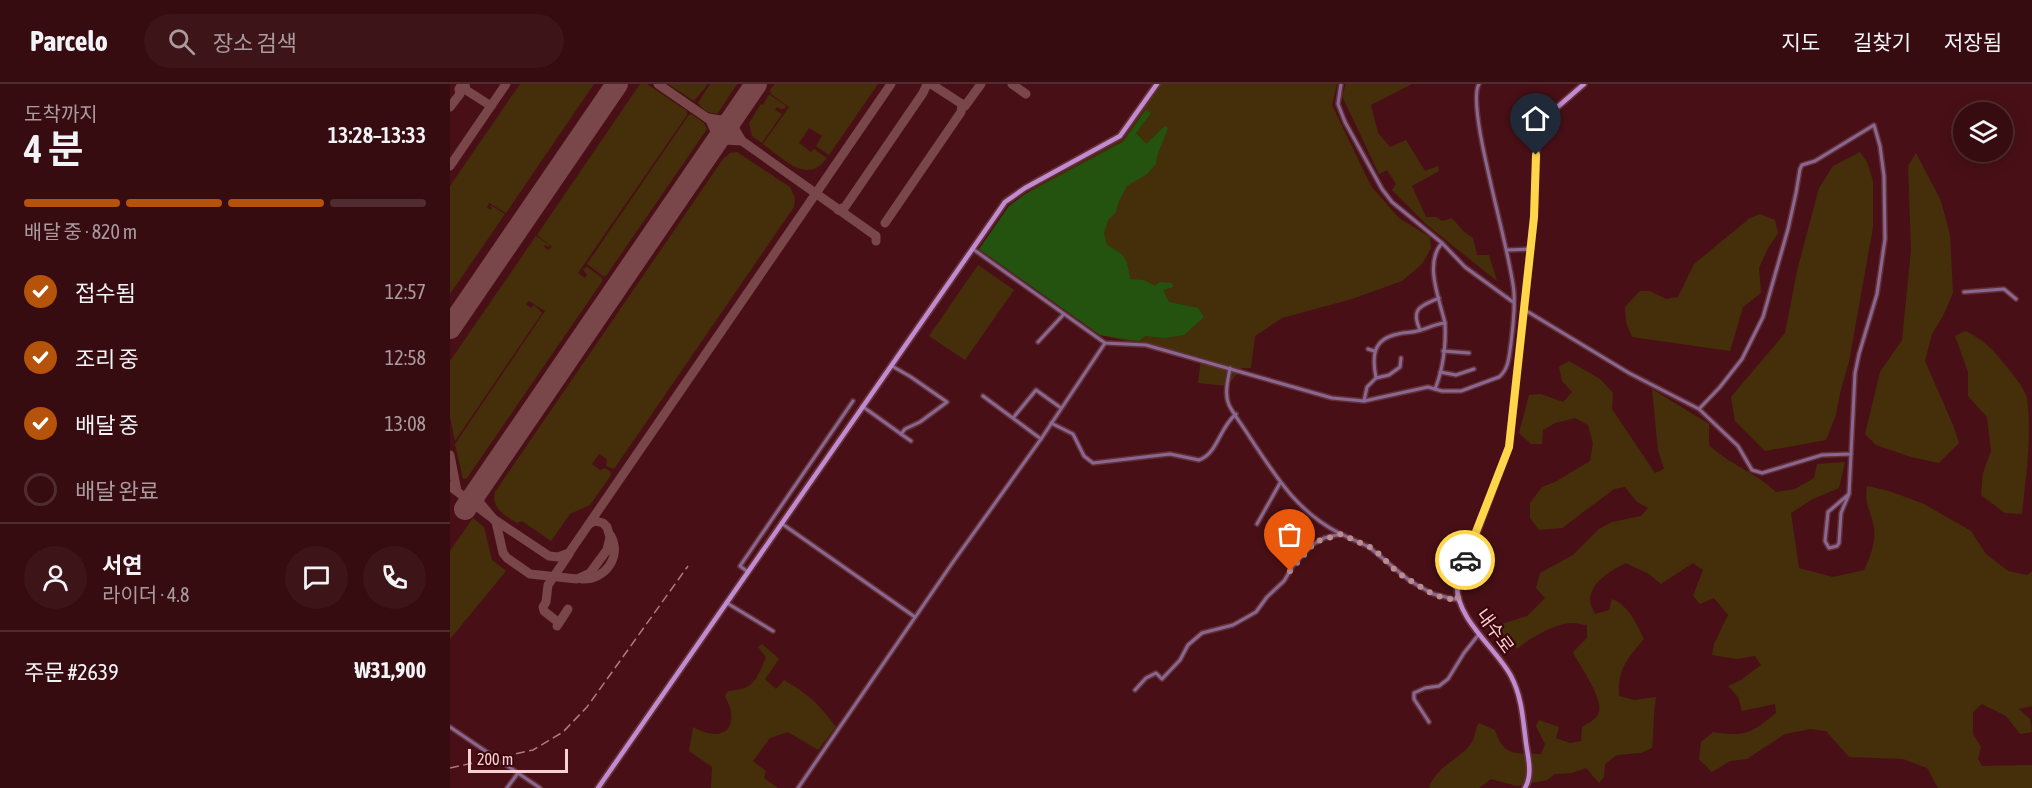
<!DOCTYPE html>
<html lang="ko">
<meta charset="utf-8">
<style>
body{margin:0;font-family:"Asap Condensed","Noto Sans KR",sans-serif;background:#3d1519;color:#f1f3f6;height:100vh;display:flex;flex-direction:column;font-size:22px;white-space:nowrap}
*{box-sizing:border-box;margin:0}
p{font-size:20px;color:#aa9b9f}
.icon{flex:none;width:33px;height:33px;fill:none;stroke:currentColor;stroke-width:2;stroke-linecap:round;stroke-linejoin:round}
.map{position:relative;flex:1;overflow:hidden}
.details{display:flex;flex-direction:column;background:#360c10;width:450px}
.details>*{flex:none}
.fabs{position:absolute;left:1503px;top:18px;display:grid;gap:12px}
.fabs a{display:grid;place-items:center;width:60px;height:60px;border-radius:50%;background:#360c10;box-shadow:0 3px 15px #0003,0 0 0 2px #502c30;font-size:30px}
.scale{position:absolute;left:18px;bottom:15px;width:100px;box-sizing:border-box;padding-left:6px;border:3px solid #f7d1d1;border-top:0;font-size:16px;line-height:21px;white-space:nowrap;color:#f7d1d1;-webkit-text-stroke:4px #3c040d;paint-order:stroke}
.pin{position:absolute;display:grid;place-items:center;width:51px;height:51px;color:#fff;margin:-62px -26px;border-radius:50% 50% 50% 0;rotate:-45deg;box-shadow:0 0 6px #0007}
.pin .icon{rotate:45deg}
.courier{position:absolute;display:grid;place-items:center;width:60px;height:60px;margin:-30px;border:4px solid #ffd54a;border-radius:50%;background:#fff;color:#222;box-shadow:0 2px 8px #0007}
.headline em{font-style:normal;font-weight:600}
.headline div{display:flex;flex-direction:column-reverse}
.headline{display:flex;align-items:center;justify-content:space-between;height:102px;padding:0 24px}
h1{font-size:39px;font-weight:600;line-height:45px}
.bar{display:grid;grid-template-columns:repeat(4,1fr);gap:9px 6px;align-content:center;height:72px;padding:0 24px}
.bar i{height:8px;border-radius:4px;background:#502c30}
.bar .selected{background:#b45309}
.bar p{grid-column:span 4}
.line{display:flex;align-items:center;gap:15px;padding:0 24px;border-top:2px solid #502c30}
.line div{flex:1}
.round{display:grid;place-items:center;flex:none;width:63px;height:63px;border-radius:32px;background:#3d1519}
ol{padding:0 24px;list-style:none}
li{display:flex;align-items:center;gap:18px;height:66px}
li p{margin-inline-start:auto}
li .icon{padding:6px;border-radius:50%;background:#b45309;color:#fff;stroke-width:4}
li:last-child{color:#aa9b9f}
li i{width:33px;height:33px;border:3px solid #502c30;border-radius:50%}
header{display:flex;align-items:center;gap:36px;box-sizing:border-box;height:84px;padding:0 30px;background:#360c10;border-bottom:2px solid #502c30}
header strong{font-size:28px}
nav{display:flex;gap:33px;margin-inline-start:auto;font-size:21px}
.search{width:420px;height:54px;background:#3d1519;display:flex;align-items:center;gap:15px;box-sizing:border-box;padding:0 21px;border-radius:33px;color:#aa9b9f;font-size:22px}
main{display:flex;flex:1;min-height:0}
.map>svg:first-child{display:block}
.green{fill:#442f0a}
.water{fill:#245310}
.lines{fill:none;stroke-linecap:round;stroke-linejoin:round}
.taxiway{stroke:#79464a;stroke-width:9}
.runway{stroke:#79464a;stroke-width:22}
.street-casing{stroke:#642f34;stroke-width:6}
.secondary-casing{stroke:#642f34;stroke-width:8}
.street{stroke:#896793;stroke-width:3}
.secondary{stroke:#c18bd1;stroke-width:4.5}
.rail{stroke:#aa7c7f;stroke-width:1.5;stroke-dasharray:9 4.5;stroke-linecap:butt}
.done{stroke:#ba8d90;stroke-width:6;stroke-dasharray:0 10.8}
.route{stroke:#ffd54a;stroke-width:8}
.labels{text-anchor:middle;stroke-width:4.5;stroke-linejoin:round;paint-order:stroke}
.street-label{font-size:18px;fill:#f7d1d1;stroke:#3c040d}
</style>
<header>
<strong>Parcelo</strong>
<div class="search"><svg class="icon" aria-label="search" viewBox="0 0 24 24"><circle cx="10" cy="10" r="6"/><path d="M15 15l6 6"/></svg>장소 검색</div>
<nav><a>지도</a><a>길찾기</a><a>저장됨</a></nav>
</header>
<main>
<section class="details">
<div class="headline"><div><h1>4 분</h1><p>도착까지</p></div><em>13:28–13:33</em></div>
<div class="bar"><i class="selected"></i><i class="selected"></i><i class="selected"></i><i></i><p>배달 중 · 820 m</p></div>
<ol>
<li><svg class="icon" aria-label="check" viewBox="0 0 24 24"><path d="M5 12l5 5 9-10"/></svg>접수됨<p>12:57</p></li>
<li><svg class="icon" aria-label="check" viewBox="0 0 24 24"><path d="M5 12l5 5 9-10"/></svg>조리 중<p>12:58</p></li>
<li><svg class="icon" aria-label="check" viewBox="0 0 24 24"><path d="M5 12l5 5 9-10"/></svg>배달 중<p>13:08</p></li>
<li><i></i>배달 완료</li>
</ol>
<div class="line" style="height:108px"><a class="round"><svg class="icon" aria-label="person" viewBox="0 0 24 24"><circle cx="12" cy="8" r="4"/><path d="M4 21q1-7 8-7t8 7"/></svg></a><div><b>서연</b><p>라이더 · 4.8</p></div><a class="round"><svg class="icon" aria-label="chat" viewBox="0 0 24 24"><path d="M4 5h16v11H9l-5 4z"/></svg></a><a class="round"><svg class="icon" aria-label="phone" viewBox="0 0 24 24"><path d="M5 4h4l2 5-3 2q2 4 5 5l2-3 5 2v4C11 20 4 13 5 4z"/></svg></a></div>
<div class="line" style="height:78px"><div>주문 #2639</div><b>₩31,900</b></div>
</section>
<div class="map">
<svg width="1582" height="704" viewBox="0 0 1582 704">
<rect width="100%" height="100%" fill="#481016"/>
<g class="green">
<path d="M70 0H144L56 129 39 119 37 124 41 126 42 124 40 122H42L55 130 0 210V102Z"/>
<path d="M190 0H197L237 27V31L128 189 135 194 137 191 133 185 137 183 151 193 153 196 17 394 13 395 5 360 95 227 79 217 76 220 81 224 84 221 92 229 5 357 0 333V277L86 152 99 161V163L95 161 94 163 98 166 102 163 87 151Z"/>
<path d="M218 0H258L244 17Z"/>
<path d="M260 0H287L268 29C260 31 252 25 248 19Z"/>
<path d="M325 0H428L379 71 366 62 372 52 359 44 349 59 361 68 364 65 377 74C357 102 333 74 313 60L339 23 321 10 320 6Z"/>
<path d="M710 0H887L882 21 921 102 949 134 980 153 981 164 972 180 952 197 902 215 832 234 805 252 801 284H792L777 302 748 299 751 274 650 251 529 165 565 119 582 105 673 55Z"/>
<path d="M896 0H962L921 21 928 49 940 63 956 56 975 87 988 82 989 87 962 102 976 133H986L992 137 1002 134 1013 147 1023 154 1027 171H1039L1047 197 977 141 942 106 946 100 937 86 929 90 892 12Z"/>
<path d="M320 11 335 21 336 24 331 25 327 23 325 26 332 30 312 59 302 52 299 39 311 20 313 21 318 13 317 12Z"/>
<path d="M241 30 254 39 257 45 156 192H153L137 180 238 32Z"/>
<path d="M287 68 340 103 345 114 344 123 164 385 156 382 157 375 149 370 142 380 150 386 155 384 160 387 161 391 140 421 120 430 101 457 72 437 67 439C55 431 41 425 45 408L273 75 280 69Z"/>
<path d="M1410 68 1417 78 1423 97V143L1399 278 1390 309 1386 331 1376 356 1315 367 1285 337 1281 313 1335 249 1347 187 1369 104 1383 82Z"/>
<path d="M1466 69 1491 117 1500 151 1503 209 1493 232 1482 250 1475 277 1503 341 1509 359 1489 379 1461 373 1426 361 1415 350 1430 288 1452 256 1461 166 1458 82Z"/>
<path d="M1310 130 1325 136 1328 149 1318 164 1309 184 1311 209 1293 223 1280 267 1182 253 1176 238 1175 223 1190 207H1200L1216 215 1228 213 1244 180 1300 134Z"/>
<path d="M528 181 564 206 515 276 479 252Z"/>
<path d="M1515 247C1536 257 1543 266 1557 283 1564 292 1574 304 1577 314 1582 353 1576 391 1572 430L1555 429 1531 411 1533 389 1541 367 1537 333 1518 312V288L1505 252Z"/>
<path d="M1119 277 1150 295 1163 309 1162 325 1205 389 1214 385 1208 366 1202 305 1259 340V361C1280 381 1305 388 1326 408L1345 405 1364 394 1367 380 1395 378 1389 404 1363 415 1341 429 1349 484 1383 493 1414 486C1420 474 1426 458 1424 444 1421 425 1414 423 1417 402L1439 407 1474 420 1521 447 1536 470 1558 487 1577 491 1582 487V622L1569 625 1580 635 1582 648 1570 650 1556 632 1532 620 1523 628V650L1531 663 1528 675 1532 682 1582 681V704H1488L1477 684 1453 675 1399 673 1376 647 1360 645 1335 650 1297 675 1280 677 1262 688 1249 675 1251 658 1263 648C1296 653 1300 650 1326 629L1325 620 1292 627 1288 613 1278 602 1291 596 1311 581 1305 572 1287 575 1262 571 1264 560 1278 531 1264 514 1250 520 1243 512 1253 486 1243 479 1211 500 1199 490 1176 479C1162 486 1141 497 1140 516 1140 520 1143 526 1145 530L1159 526 1162 515C1180 523 1186 539 1194 555 1178 574 1167 585 1169 612L1184 616 1206 613C1203 630 1204 647 1202 664L1191 669 1167 671 1155 680 1154 693 1149 699 1136 684 1122 689 1105 690 1097 696 1067 702 1041 695 1029 704H979C986 681 1013 675 1023 656 1026 650 1025 644 1029 639L1045 646C1053 673 1066 669 1091 670L1095 660 1086 642 1089 636 1109 643 1106 654 1120 659 1131 657 1132 643C1137 640 1144 636 1147 632 1158 619 1129 582 1123 568L1137 554V541C1133 541 1127 539 1123 539 1105 539 1080 554 1067 565L1063 555 1048 554 1039 544 1077 532 1095 514 1086 504 1090 489 1123 471 1149 445 1162 438 1191 432 1198 424 1187 418 1175 403 1164 405 1112 444 1089 446 1080 434V419L1092 403 1105 398 1140 377 1143 359 1138 341 1125 334 1105 339 1093 346 1092 360H1081L1069 349 1079 311 1091 310 1113 318 1122 308 1112 297 1109 283Z"/>
<path d="M23 434 34 443 42 476 56 487 0 555V467Z"/>
<path d="M312 560 329 575 315 595 326 605 334 596C359 611 368 619 386 643L368 666 338 648 320 654 303 677 316 687 314 694 328 704H261L262 683 239 667 243 643C273 660 292 644 275 612L278 607C305 605 306 596 316 573L308 563Z"/>
</g>
<path class="water" d="M696 26 701 29 686 49 696 60 715 42 718 44 707 72 706 80 697 90 677 102 669 117 666 128 658 136 654 149 657 161C675 171 677 173 680 195L694 196 705 202 710 198 722 199 723 203 713 206 719 218 748 224 754 233 734 251 715 254 695 252 689 257 650 251 529 165 559 122 575 110 673 58Z"/>
<g class="lines">
<g class="taxiway">
<path d="M15 0 16 6 41 22"/>
<path d="M208 0 260 36 266 50 261 66"/>
<path d="M562 0 576 10"/>
<path d="M512 20 515 22 531 0"/>
<path d="M0 23 10 10 9 5 12 0"/>
<path d="M286 30 285 45 292 57 426 152V157"/>
<path d="M258 34 271 36 286 30"/>
<path d="M262 65 275 56 292 57"/>
<path d="M0 82 56 0"/>
<path d="M388 126 395 123 473 9 477 0"/>
<path d="M435 139 511 28 512 20 481 0"/>
<path d="M0 231 13 225"/>
<path d="M0 371 7 407"/>
<path d="M0 402 42 434 99 472 108 473 119 469 441 0"/>
<path d="M30 403V419L46 438 53 469 57 474 80 490 127 495 140 489 157 466 160 453 157 443 153 439 145 437 139 440"/>
<path d="M132 495C155 496 172 473 161 452"/>
<path d="M109 539 94 527 93 523 96 518 98 501 119 470"/>
<path d="M107 542 118 525"/>
</g>
<g class="runway">
<path d="M0 244 167 0"/>
<path d="M15 425 306 0"/>
</g>
<g class="street-casing">
<g id="street">
<path d="M891 0 888 20 895 38 932 105 942 118 992 159C974 179 989 214 995 239"/>
<path d="M992 159 1015 183 1063 218"/>
<path d="M523 165 655 259 696 261 882 314 914 317 978 303 992 307H1011L1049 293C1059 285 1059 272 1061 259 1063 243 1065 225 1064 209 1062 170 1015 23 1029 0"/>
<path d="M1057 166 1079 165"/>
<path d="M1514 208 1554 205 1566 215"/>
<path d="M1075 226 1179 289 1249 325 1288 362 1302 386 1312 389 1372 371 1401 370 1405 289 1409 270 1427 210 1435 155 1434 92 1430 62 1424 41 1365 77 1352 81 1350 85 1346 109 1338 145 1313 233 1292 275 1270 303 1249 325"/>
<path d="M970 246C960 224 971 222 989 214"/>
<path d="M588 258 614 230"/>
<path d="M918 265 924 267"/>
<path d="M993 267 1019 269"/>
<path d="M780 284C778 296 774 310 779 321 784 331 793 342 799 352 825 391 846 427 889 449"/>
<path d="M990 288 1006 291 1024 285"/>
<path d="M926 294 939 291 950 283 951 274"/>
<path d="M533 312 591 355"/>
<path d="M914 317 917 303 926 294C922 273 922 255 948 250 954 248 961 249 967 247 977 245 984 240 995 239 996 260 993 285 985 305"/>
<path d="M412 322 451 350 455 345 470 338 497 318 461 293 442 282"/>
<path d="M563 334 586 306 611 324"/>
<path d="M601 339 623 350 634 372 643 379 720 370 749 376C768 369 769 344 786 330"/>
<path d="M451 350 461 357"/>
<path d="M1399 410 1378 428 1375 457 1379 464 1387 462 1389 459 1391 429 1399 410 1401 370"/>
<path d="M331 439 465 533"/>
<path d="M807 440 830 399"/>
<path d="M298 488 290 482 403 317"/>
<path d="M277 519 323 547"/>
<path d="M685 606 696 594 706 589 712 595 730 576 738 561 752 549 783 541 806 528 817 513 834 497 843 482 862 461 874 454 891 450 919 463 960 497 983 510 1008 516"/>
<path d="M979 638 964 615V609L975 604 989 602 998 595 1014 569 1029 550"/>
<path d="M0 643 90 704"/>
<path d="M57 704 68 689"/>
<path d="M348 704 503 478 591 355 655 259"/>
</g>
</g>
<g class="secondary-casing">
<g id="secondary">
<path d="M148 704 555 118 575 104 670 52 707 0"/>
<path d="M1075 704C1083 690 1078 674 1076 659 1073 636 1072 613 1061 592 1046 564 1007 536 1007 502L1059 363 1084 133 1087 57 1096 37 1103 27 1134 0"/>
</g>
</g>
<use href="#street" class="street"/>
<use href="#secondary" class="secondary"/>
<path class="rail" d="M0 684 83 666 113 648 137 623 238 482"/>
</g>
<g class="lines">
<path class="done" d="M840 487 865 458 891 450 924 465 948 489 979 508 993 514 1008 516 1007 502 1015 476"/>
<path class="route" d="M1015 476 1059 363 1084 133 1086 71"/>
</g>
<g class="labels">
<g class="street-label">
<text transform="translate(1045 547) rotate(54)" y="6">내수로</text>
</g>
</g>
</svg>
<div class="fabs">
<a><svg class="icon" aria-label="layers" viewBox="0 0 24 24"><path d="M12 4l9 5-9 5-9-5zM3 14l9 5 9-5"/></svg></a>
</div>
<div class="scale">200 m</div>
<div class="pin" style="left:840px;top:487px;background:#ea580c"><svg class="icon" aria-label="bag" viewBox="0 0 24 24"><path d="M5 8h14l-1 12H6zM9 8a3 3 0 0 1 6 0"/></svg></div>
<div class="pin" style="left:1086px;top:71px;background:#1f2937"><svg class="icon" aria-label="home" viewBox="0 0 24 24"><path d="M3 11l9-7 9 7M6 9v11h12V9"/></svg></div>
<div class="courier" style="left:1015px;top:476px"><svg class="icon" aria-label="car" viewBox="0 0 24 24"><path d="M5 17H2v-5l4-1 3-4h7l3 4 3 1v5h-3M9 17h6M6 11h13"/><circle cx="7" cy="17" r="2"/><circle cx="17" cy="17" r="2"/></svg></div>
</div>
</main>
